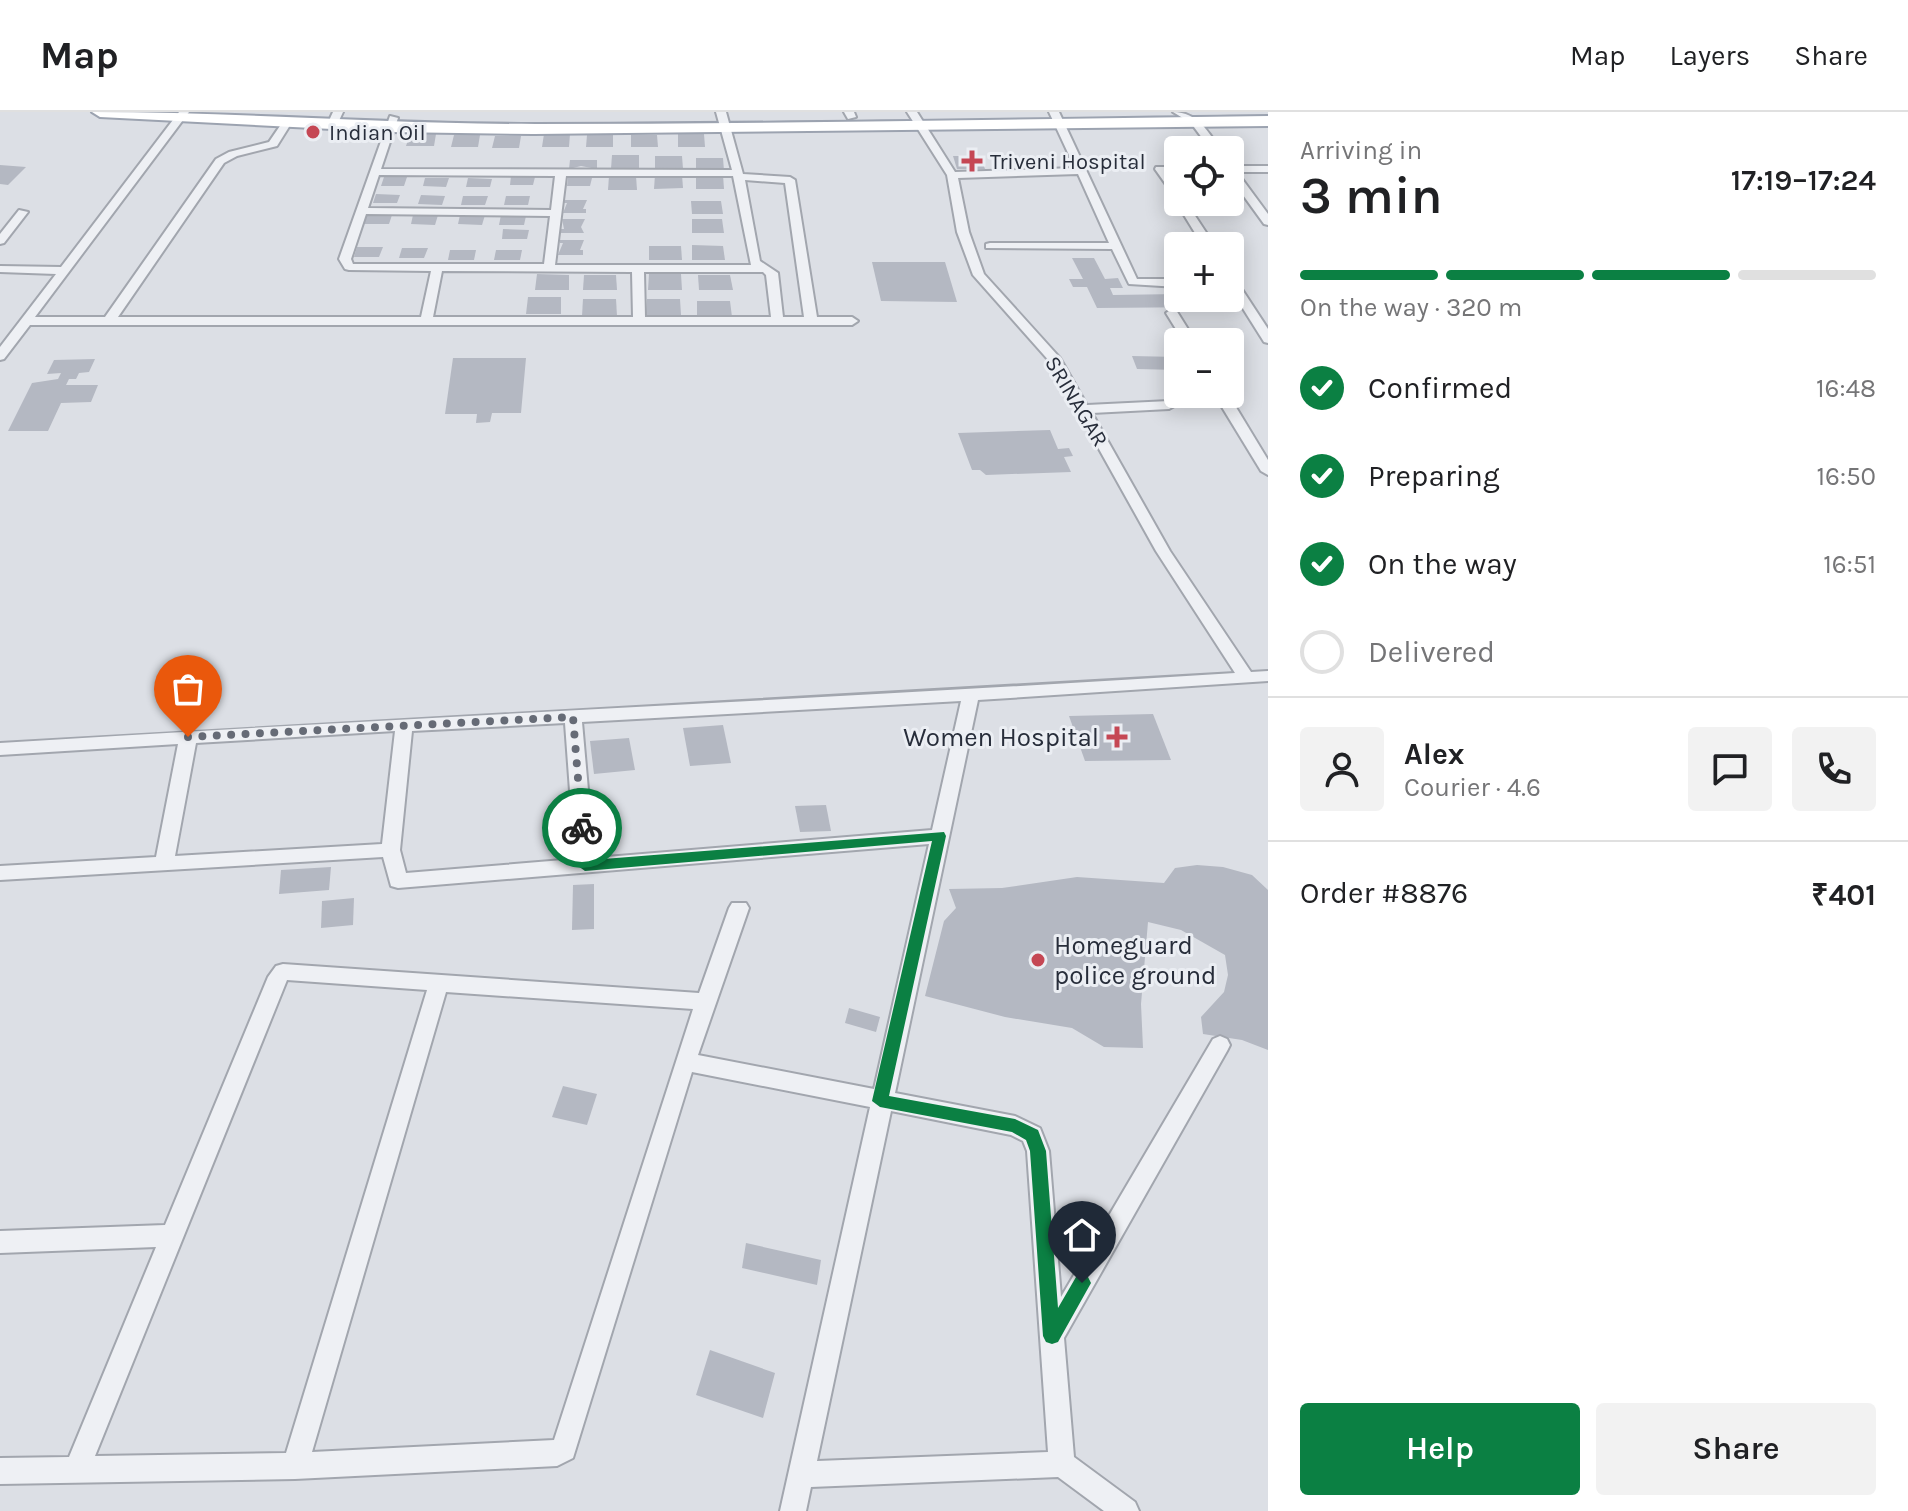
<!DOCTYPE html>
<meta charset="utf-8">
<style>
body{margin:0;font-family:Karla,sans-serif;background:#f2f2f2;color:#202124;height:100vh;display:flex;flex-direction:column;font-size:30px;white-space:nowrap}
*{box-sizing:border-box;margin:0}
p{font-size:26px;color:#757577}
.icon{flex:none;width:44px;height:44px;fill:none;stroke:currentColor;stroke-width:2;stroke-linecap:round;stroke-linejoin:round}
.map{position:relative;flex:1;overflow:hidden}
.sheet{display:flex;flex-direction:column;background:#fff;width:640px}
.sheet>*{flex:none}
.fabs{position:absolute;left:1164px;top:24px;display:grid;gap:16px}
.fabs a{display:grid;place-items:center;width:80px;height:80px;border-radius:8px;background:#fff;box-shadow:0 4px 20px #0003;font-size:40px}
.pin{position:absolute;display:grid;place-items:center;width:68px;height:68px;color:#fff;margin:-82px -34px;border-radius:50% 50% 50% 0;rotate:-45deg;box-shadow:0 0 8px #0007}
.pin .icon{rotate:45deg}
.courier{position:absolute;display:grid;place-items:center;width:80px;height:80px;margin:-40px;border:6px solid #0b8043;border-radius:50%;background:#fff;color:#222;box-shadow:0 2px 10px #0007}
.summary em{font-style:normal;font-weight:600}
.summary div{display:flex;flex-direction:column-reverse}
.summary{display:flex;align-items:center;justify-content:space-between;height:136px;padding:0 32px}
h1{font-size:52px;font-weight:600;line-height:60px}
.bar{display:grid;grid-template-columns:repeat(4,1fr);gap:12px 8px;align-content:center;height:96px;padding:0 32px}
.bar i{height:10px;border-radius:6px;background:#e0e0e0}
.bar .current{background:#0b8043}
.bar p{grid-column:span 4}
.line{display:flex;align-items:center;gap:20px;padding:0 32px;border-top:2px solid #e0e0e0}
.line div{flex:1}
.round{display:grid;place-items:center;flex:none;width:84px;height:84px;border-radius:8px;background:#f2f2f2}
ol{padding:0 32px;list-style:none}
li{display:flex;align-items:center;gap:24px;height:88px}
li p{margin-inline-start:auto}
li .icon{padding:8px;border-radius:50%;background:#0b8043;color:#fff;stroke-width:4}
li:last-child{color:#757577}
li i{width:44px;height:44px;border:4px solid #e0e0e0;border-radius:50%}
.action{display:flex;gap:16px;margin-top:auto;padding:16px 32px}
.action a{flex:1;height:92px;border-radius:8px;background:#0b8043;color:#fff;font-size:32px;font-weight:600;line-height:92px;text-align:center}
.action a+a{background:#f2f2f2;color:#202124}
header{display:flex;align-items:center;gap:48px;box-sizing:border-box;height:112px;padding:0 40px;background:#fff;border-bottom:2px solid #e0e0e0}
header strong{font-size:38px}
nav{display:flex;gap:44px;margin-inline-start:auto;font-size:28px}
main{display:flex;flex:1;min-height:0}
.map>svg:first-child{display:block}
.building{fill:#b4b8c2}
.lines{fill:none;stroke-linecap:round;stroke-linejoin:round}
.street-casing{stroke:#a2a6ae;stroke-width:4}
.primary-casing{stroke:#9ca3b0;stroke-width:4}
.street{fill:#eef0f4;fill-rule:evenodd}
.primary{fill:#fff;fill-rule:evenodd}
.route{fill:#0b8043}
.done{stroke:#666b76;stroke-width:8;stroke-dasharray:0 14.4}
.poi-dot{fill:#c54754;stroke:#ebeef3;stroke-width:3}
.labels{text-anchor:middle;stroke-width:6;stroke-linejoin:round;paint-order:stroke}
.far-poi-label{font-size:22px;fill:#272d3a;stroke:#ebeef3;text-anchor:start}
.far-street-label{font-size:22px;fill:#272d3a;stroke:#ebeef3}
.poi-label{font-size:26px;fill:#272d3a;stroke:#ebeef3;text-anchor:end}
</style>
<header>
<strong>Map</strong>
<nav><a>Map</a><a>Layers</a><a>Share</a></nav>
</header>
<main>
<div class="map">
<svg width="1268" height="1399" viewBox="0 0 1268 1399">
<rect width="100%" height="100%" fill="#dcdfe5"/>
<g class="building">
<path d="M410 22H436L434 34H406Z"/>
<path d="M544 22H570L569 35H542Z"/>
<path d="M678 22H704L705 35H678Z"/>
<path d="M454 23H480L478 35H451Z"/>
<path d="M587 23H613V35H586Z"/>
<path d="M631 23H657L658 35H631Z"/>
<path d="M495 24H521L519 36H492Z"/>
<path d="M612 43H639V56L611 57Z"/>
<path d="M655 44H682L683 57 655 58Z"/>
<path d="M953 44H980L985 57H957Z"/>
<path d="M696 46H723L724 59H696Z"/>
<path d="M570 48H597V57L581 54 569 57Z"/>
<path d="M0 53 26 55 8 73 0 72Z"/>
<path d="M655 63H682L683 76 654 77Z"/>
<path d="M696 63H723L724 77H696Z"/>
<path d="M511 64 535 65 533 73H510Z"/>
<path d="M609 64H636L637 78H608Z"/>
<path d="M384 65H407L404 74H381Z"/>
<path d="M425 66H449L446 75 423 74Z"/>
<path d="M468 66 492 67 490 75H466Z"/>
<path d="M568 66H592L590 74H567Z"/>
<path d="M376 82 400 83 397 91H373Z"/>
<path d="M421 83 445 84 442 93 418 92Z"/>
<path d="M463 84H488L485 93H461Z"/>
<path d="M506 84H530L528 93H504Z"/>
<path d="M564 88H587L583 97H586V101H563L567 91H564Z"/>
<path d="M691 89H721L723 102H692Z"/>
<path d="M367 103H392L389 112H364Z"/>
<path d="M413 103H438L435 113 411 112Z"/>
<path d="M460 103H485L482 113 458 112Z"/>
<path d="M501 103 526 104 524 113H499Z"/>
<path d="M562 107H585L581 115 584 121H560V117H564Z"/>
<path d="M692 107H722L724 121H692Z"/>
<path d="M503 117 529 118 527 127H502Z"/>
<path d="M560 128H584L580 138H583V143H558L563 131H560Z"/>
<path d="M692 133 723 134 725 148H692Z"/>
<path d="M649 134H681L682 148H649Z"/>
<path d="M357 135H383L379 145H354Z"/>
<path d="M402 136H428L424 146H399Z"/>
<path d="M450 138H476L474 148H448Z"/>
<path d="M496 138H522L520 148H494Z"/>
<path d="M1072 146H1094L1105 167 1118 166 1123 176H1110L1113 183 1178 182V186H1206L1211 195 1097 196 1087 175H1073L1069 167H1083Z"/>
<path d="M872 150H945L957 190 881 189Z"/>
<path d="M537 162 569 163V178H535Z"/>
<path d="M649 162H681L682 178H648Z"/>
<path d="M584 163H616L617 178H583Z"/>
<path d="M698 163H730L733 178H699Z"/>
<path d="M528 185H561V202H526Z"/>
<path d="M583 187H616L617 204H582Z"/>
<path d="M647 187H680L681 203H646Z"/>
<path d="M697 189H730L732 205H697Z"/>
<path d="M1132 244 1178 245V258L1137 257Z"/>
<path d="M453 246H526L521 301H492L490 310 476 311 477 302H445Z"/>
<path d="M95 247 89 260 79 261 76 267H69L66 273H98L91 290 61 291 48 319H8L32 271 58 267 61 261 47 262 54 248Z"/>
<path d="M1050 318 1058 337 1069 336 1073 344 1064 345 1071 360 986 363 980 358H972L958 321Z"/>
<path d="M1153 602 1171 648 1085 649 1069 604Z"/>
<path d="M723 613 731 651 690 654 683 616Z"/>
<path d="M629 626 635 658 594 662 590 629Z"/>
<path d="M826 693 831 719 800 720 795 694Z"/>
<path d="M1197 753 1223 755 1252 763 1268 778V938L1242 928 1203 922 1201 905 1224 880 1228 863 1225 843 1181 818 1148 810 1141 892 1143 936 1104 935 1072 916 1005 905 925 884 944 809 956 796 949 777 1002 776 1077 765 1164 771 1175 756Z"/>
<path d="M331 755 329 778 279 782 281 758Z"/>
<path d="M594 772V817L572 818 573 773Z"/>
<path d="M354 786 353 813 321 816 322 789Z"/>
<path d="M849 896 880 905 876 920 845 911Z"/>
<path d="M563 974 597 982 587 1013 552 1005Z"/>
<path d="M746 1131 821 1148 817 1173 742 1156Z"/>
<path d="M710 1238 775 1261 763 1306 696 1283Z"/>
</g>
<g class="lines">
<g class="street-casing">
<g id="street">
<path d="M179 0H189L35 205H105L216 47 229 40 269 30 284 8 292 10 277 34 237 44 224 51 118 205H421L431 159 349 158 345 157 339 147 390 4 398 6 381 57 732 58 716 0H726L743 62 790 65 795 68 817 205H852L858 209 852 213H30L4 247 0 248V235L56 162 0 160V154L61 155ZM379 63 555 64 551 98 368 96ZM566 64H733L751 153H555ZM745 68 785 71 804 205H783L778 161 760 149ZM366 102 550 104 544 152H353L351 147ZM442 159 632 160 633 205H433ZM644 160H763L766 163 771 205H645Z"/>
<path d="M333 0H343L337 13 332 16 327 13Z"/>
<path d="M844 0H854L856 5 848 7Z"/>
<path d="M907 0H917L955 60 1075 56 1049 0H1059L1137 167H1178V175L1129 172 1112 137 986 136V132L990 131H1109L1078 62 958 66 969 120 984 162 1060 246 1087 293 1169 289 1176 293 1169 297 1092 301 1170 439 1251 560 1268 559V569L978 588 895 981 1015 1004 1040 1016 1049 1039 1061 1185 1213 927 1220 924 1227 927 1230 933 1227 939 1064 1226 1074 1345 1135 1390 1139 1399H1104L1058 1365 811 1375 806 1399H780L870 995 692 960 573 1346 557 1354 295 1367 0 1372V1346L69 1345 156 1135 0 1141V1119L165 1113 268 865 276 854 283 852 699 881 729 796 732 791H746L749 796 698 943 874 977 929 732 398 776 391 774 383 745 0 768V754L156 745 178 632 0 643V631C411 605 823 587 1235 561L1156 439 1051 251 973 163 957 120 947 63ZM961 589 932 718 594 746 582 610ZM565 611 575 747 406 761 400 738 412 619ZM395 619 382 732 175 744 196 631ZM287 868 427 878 286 1341 95 1344ZM446 880 693 897 554 1328 312 1340ZM891 999 1011 1023 1023 1029 1027 1039 1048 1340 817 1349Z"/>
<path d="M1173 0C1198 0 1208 20 1221 38H1211L1191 11Z"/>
<path d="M1230 54H1268V60H1237L1268 102V113L1264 112 1230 65Z"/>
<path d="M1156 55H1164L1178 77V90H1186L1215 134H1203L1176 90 1177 88 1155 57Z"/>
<path d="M19 98 28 100 4 131 0 132V122Z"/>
<path d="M1230 164 1234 165 1268 217V231L1264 230 1230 176Z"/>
<path d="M1172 197 1176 198 1196 230H1184L1166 201Z"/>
<path d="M1214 282H1228L1268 348V363L1261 359Z"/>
</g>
</g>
<g class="primary-casing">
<path id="primary" d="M92 0C240 0 387 12 535 12 779 12 1024 7 1268 4V14L534 22 390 20 100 5Z"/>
</g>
<use href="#street" class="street"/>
<use href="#primary" class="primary"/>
</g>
<path class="route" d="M582 711 588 716 591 748 944 720 946 724 889 984 1015 1007 1038 1018 1046 1039 1058 1196 1076 1165H1088L1091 1171 1058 1230 1052 1232 1046 1230 1043 1224 1030 1039 1026 1028 1012 1020 880 995 872 989 932 729 585 759 578 754 575 716Z"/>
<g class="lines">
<path class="done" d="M188 625 573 605 582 716"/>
</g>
<g class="poi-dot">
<circle cx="313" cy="20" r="8"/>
<path d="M968 37h8v8h8v8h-8v8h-8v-8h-8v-8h8z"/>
<path d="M1113 613h8v8h8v8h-8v8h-8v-8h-8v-8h8z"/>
<circle cx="1038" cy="848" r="8"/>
</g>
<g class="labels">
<g class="far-poi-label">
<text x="329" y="28">Indian Oil</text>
<text x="990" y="57">Triveni Hospital</text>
</g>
<g class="far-street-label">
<text transform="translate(1077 289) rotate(59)" y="8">SRINAGAR</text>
</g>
<g class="poi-label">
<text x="1099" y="634">Women Hospital</text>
<text x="1054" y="842" text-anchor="start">Homeguard<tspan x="1054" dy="30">police ground</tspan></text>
</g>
</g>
</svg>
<div class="fabs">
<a><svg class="icon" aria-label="locate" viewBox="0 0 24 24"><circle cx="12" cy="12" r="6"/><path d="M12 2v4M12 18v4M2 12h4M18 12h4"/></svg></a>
<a>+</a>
<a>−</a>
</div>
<div class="pin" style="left:188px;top:625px;background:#ea580c"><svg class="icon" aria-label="bag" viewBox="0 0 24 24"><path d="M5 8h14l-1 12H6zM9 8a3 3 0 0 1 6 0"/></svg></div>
<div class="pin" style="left:1082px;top:1171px;background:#1f2937"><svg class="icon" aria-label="home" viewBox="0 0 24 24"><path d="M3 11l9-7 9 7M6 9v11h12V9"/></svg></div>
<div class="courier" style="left:582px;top:716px"><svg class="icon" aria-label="bike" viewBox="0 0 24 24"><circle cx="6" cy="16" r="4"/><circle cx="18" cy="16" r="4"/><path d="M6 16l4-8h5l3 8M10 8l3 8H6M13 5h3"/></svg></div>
</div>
<section class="sheet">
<div class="summary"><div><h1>3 min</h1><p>Arriving in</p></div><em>17:19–17:24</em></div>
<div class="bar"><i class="current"></i><i class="current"></i><i class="current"></i><i></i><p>On the way · 320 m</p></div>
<ol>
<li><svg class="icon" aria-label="check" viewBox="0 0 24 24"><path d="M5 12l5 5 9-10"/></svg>Confirmed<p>16:48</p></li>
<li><svg class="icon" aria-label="check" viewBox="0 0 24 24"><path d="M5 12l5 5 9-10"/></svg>Preparing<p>16:50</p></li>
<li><svg class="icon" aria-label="check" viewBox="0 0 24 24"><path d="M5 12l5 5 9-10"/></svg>On the way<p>16:51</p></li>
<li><i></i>Delivered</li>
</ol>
<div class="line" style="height:144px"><a class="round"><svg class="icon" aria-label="person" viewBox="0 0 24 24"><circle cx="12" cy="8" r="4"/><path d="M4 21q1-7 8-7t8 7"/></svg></a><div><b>Alex</b><p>Courier · 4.6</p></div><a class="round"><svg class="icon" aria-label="chat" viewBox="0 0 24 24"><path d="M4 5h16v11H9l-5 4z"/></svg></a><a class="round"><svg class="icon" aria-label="phone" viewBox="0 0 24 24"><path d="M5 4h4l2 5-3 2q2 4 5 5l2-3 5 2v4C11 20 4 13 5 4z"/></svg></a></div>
<div class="line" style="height:104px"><div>Order #8876</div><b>₹401</b></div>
<div class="action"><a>Help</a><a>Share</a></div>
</section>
</main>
